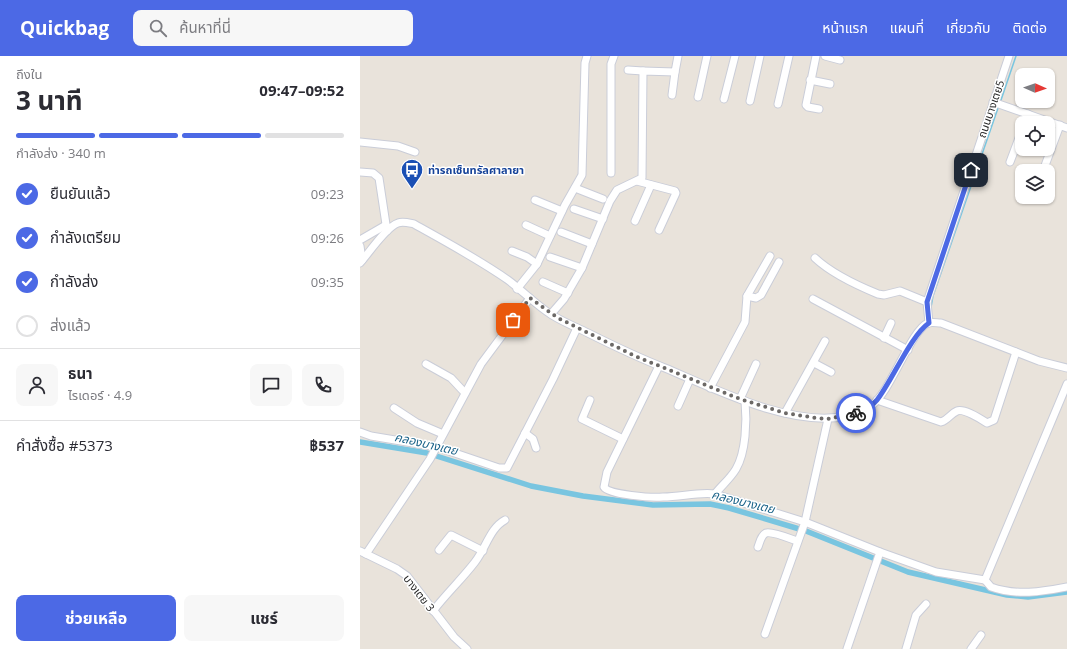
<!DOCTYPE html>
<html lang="th">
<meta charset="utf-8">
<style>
body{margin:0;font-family:"Open Sans","Noto Sans Thai",sans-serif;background:#f7f7f7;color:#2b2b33;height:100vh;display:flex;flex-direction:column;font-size:15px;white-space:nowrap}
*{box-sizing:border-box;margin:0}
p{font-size:13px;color:#7c7c81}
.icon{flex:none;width:22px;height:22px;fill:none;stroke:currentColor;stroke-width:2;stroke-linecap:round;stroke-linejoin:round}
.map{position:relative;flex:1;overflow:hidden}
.drawer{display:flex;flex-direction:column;background:#fff;width:360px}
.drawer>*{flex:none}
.needle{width:26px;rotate:92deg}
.buttons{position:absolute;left:655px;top:12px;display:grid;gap:8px}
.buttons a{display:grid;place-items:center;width:40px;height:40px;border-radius:8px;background:#fff;box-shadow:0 1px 3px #0004;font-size:20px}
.pin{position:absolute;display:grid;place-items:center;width:34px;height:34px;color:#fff;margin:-17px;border-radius:8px;box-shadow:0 2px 6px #0006}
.courier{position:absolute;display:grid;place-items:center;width:40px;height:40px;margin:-20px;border:3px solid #4c69e5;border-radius:50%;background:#fff;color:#222;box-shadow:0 1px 5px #0007}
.headline em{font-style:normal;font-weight:700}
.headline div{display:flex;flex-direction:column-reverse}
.headline{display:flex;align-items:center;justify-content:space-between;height:68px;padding:0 16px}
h1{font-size:26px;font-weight:700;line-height:30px}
.bar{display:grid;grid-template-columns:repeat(4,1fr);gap:6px 4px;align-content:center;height:48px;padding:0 16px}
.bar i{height:5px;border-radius:3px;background:#e1e1e2}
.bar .on{background:#4c69e5}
.bar p{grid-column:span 4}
.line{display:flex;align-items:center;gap:10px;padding:0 16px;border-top:1px solid #e1e1e2}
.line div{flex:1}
.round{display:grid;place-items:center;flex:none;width:42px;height:42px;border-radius:8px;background:#f7f7f7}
ol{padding:0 16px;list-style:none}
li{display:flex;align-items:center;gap:12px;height:44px}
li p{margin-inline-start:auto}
li .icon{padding:4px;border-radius:50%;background:#4c69e5;color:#fff;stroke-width:4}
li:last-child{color:#7c7c81}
li i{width:22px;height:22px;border:2px solid #e1e1e2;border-radius:50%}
.button{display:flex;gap:8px;margin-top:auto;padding:8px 16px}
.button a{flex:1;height:46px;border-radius:8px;background:#4c69e5;color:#fff;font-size:16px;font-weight:700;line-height:46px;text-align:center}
.button a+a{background:#f7f7f7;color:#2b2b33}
header{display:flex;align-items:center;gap:24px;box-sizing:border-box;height:56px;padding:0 20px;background:#4c69e5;color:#fff}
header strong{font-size:19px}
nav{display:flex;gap:22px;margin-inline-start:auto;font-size:14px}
.search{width:280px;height:36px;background:#f7f7f7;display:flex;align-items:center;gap:10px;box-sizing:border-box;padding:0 14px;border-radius:8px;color:#7c7c81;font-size:15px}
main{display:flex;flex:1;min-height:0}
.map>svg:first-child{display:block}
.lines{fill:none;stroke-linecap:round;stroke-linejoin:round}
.stream{stroke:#79c5e0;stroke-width:1.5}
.canal{stroke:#79c5e0;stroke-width:5.5}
.minor-casing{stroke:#cacdd8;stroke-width:9}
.minor{stroke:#fff;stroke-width:7}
.done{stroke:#6c6967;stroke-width:4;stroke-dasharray:0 7.2}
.route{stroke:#4c69e5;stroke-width:5}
.labels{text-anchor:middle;stroke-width:3;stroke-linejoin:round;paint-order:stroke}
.street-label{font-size:11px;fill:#282828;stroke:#fff}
.transit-label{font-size:11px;font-weight:bold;fill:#164399;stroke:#fff;text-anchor:start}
.water-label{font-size:12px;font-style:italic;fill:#1b6389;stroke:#fff}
</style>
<header>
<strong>Quickbag</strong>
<div class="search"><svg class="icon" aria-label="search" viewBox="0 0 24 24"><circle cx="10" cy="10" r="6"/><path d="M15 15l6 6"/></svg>ค้นหาที่นี่</div>
<nav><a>หน้าแรก</a><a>แผนที่</a><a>เกี่ยวกับ</a><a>ติดต่อ</a></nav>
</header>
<main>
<section class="drawer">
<div class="headline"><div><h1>3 นาที</h1><p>ถึงใน</p></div><em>09:47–09:52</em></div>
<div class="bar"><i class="on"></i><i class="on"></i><i class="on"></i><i></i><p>กำลังส่ง · 340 m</p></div>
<ol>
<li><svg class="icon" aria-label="check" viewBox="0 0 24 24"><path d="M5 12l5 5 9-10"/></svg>ยืนยันแล้ว<p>09:23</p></li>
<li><svg class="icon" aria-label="check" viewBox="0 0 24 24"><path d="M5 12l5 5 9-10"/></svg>กำลังเตรียม<p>09:26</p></li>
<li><svg class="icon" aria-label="check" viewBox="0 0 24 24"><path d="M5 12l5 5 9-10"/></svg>กำลังส่ง<p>09:35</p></li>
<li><i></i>ส่งแล้ว</li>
</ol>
<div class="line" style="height:72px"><a class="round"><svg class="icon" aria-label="person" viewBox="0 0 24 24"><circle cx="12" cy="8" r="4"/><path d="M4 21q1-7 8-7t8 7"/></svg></a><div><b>ธนา</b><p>ไรเดอร์ · 4.9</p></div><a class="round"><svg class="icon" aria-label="chat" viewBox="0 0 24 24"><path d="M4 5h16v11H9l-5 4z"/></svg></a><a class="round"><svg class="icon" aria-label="phone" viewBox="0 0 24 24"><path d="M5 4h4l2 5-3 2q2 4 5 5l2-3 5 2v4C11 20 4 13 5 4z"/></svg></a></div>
<div class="line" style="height:52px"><div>คำสั่งซื้อ #5373</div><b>฿537</b></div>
<div class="button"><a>ช่วยเหลือ</a><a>แชร์</a></div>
</section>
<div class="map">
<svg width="707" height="593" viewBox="0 0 707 593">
<rect width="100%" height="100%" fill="#e9e3db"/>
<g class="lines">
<g class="stream">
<path d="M641 44 656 0"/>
<path d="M571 251 573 240 638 52"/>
</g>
<path class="canal" d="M0 386 67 397 171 430 223 440 293 449 350 448 369 452 446 475 548 516 647 539 668 541 707 536"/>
<g class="minor-casing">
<g id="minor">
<path d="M456 0 446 49 448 51 459 53"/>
<path d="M465 0 480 4"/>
<path d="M268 14 283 15"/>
<path d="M450 24 470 28"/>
<path d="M312 39 315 16"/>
<path d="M338 41 347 0"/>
<path d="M364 43 375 0"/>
<path d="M390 45 400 0"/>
<path d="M633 46 707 72"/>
<path d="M418 48 429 0"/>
<path d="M665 67 668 58"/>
<path d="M0 86 38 90 55 96"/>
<path d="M650 106 662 74"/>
<path d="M683 115 700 69"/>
<path d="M0 116 13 117 19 122 27 175"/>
<path d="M251 117V8L254 0"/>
<path d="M277 125 315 135 316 137 299 174"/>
<path d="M215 132 243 143"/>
<path d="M175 144 202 155"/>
<path d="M214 153 243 163"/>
<path d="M275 165 291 129"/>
<path d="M166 169 190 180"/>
<path d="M201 176 232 188"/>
<path d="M0 184 26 169"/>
<path d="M0 190 2 204"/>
<path d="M152 195 167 201 177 208"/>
<path d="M190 201 222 212"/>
<path d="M455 202C472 218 496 229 518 238L524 239 540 235 567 246"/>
<path d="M0 207C9 197 26 171 38 167 43 165 49 167 54 168 86 186 118 203 148 224 163 235 176 249 192 259 203 266 216 271 228 277 254 290 279 302 305 312 355 333 432 372 486 360 495 357 505 355 512 349 531 335 551 274 568 267 572 266 577 267 581 267L679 305 707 312"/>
<path d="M183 226 208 237"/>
<path d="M157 233 177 208 205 149 222 119 225 7 227 0"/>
<path d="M387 240 396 242 401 239 419 206"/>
<path d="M453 243 548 294"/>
<path d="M191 258 204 243 222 212 250 145 257 134 282 122 283 15 315 16 318 0"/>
<path d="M569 267 567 246 649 0"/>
<path d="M524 282 531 267"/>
<path d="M454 307 471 316"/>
<path d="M66 308 91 322 105 337"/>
<path d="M299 310 247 416 244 431C249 439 292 442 303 441 321 441 337 436 355 438L445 466 405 578"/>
<path d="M350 332 385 266 387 240 410 200"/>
<path d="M380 343 396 308"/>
<path d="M230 344 222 363 263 383"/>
<path d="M517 344 581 366C588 364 590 358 597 355 603 352 621 363 627 367L634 364 656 296"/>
<path d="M318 350 330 323"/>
<path d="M34 352 57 367 83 378"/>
<path d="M425 357 465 285"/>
<path d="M468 363 445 466 520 496 487 593"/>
<path d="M0 376 11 380 77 391 139 412H147L193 323 217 272"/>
<path d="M165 377 173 383 176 392"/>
<path d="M355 438C362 429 370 423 376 413 386 396 387 365 385 345"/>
<path d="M398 491C400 486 401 479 406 477 412 475 431 483 437 485"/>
<path d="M79 494 91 479 123 495"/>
<path d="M0 495 37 513 47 520 94 581 107 593"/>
<path d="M520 496 576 516 625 524 707 328"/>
<path d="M6 498 70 403 121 308 170 242"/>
<path d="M625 524 631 531C656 540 682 536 707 531"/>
<path d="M73 555C86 538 102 523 115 506 126 492 130 472 145 464"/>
<path d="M546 593 556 559 566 548"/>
<path d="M611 593 621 579"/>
</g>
</g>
<use href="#minor" class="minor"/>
</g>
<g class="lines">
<path class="done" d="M153 264 170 242 198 262 275 300 380 343 425 357 456 362 468 363 496 357"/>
<path class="route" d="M496 357 512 349 517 344C532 325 551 279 569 267L567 246 611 114"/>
</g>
<defs>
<g id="bus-pin" transform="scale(1.15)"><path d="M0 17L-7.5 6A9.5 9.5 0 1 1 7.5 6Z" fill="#1a4fb4" stroke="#fff"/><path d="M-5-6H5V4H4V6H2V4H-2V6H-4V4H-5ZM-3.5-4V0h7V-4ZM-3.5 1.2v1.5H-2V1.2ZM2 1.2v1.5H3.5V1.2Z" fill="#fff"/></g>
</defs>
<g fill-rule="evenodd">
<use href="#bus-pin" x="52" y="114"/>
</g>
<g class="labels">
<g class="street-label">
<text transform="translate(631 53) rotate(-71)" y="4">ถนนบางเตย5</text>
<text transform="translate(59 537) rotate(52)" y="4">บางเตย 3</text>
</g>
<g class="transit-label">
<text x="68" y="118">ท่ารถเซ็นทรัลศาลายา</text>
</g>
<g class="water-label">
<text transform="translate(66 388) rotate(13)" y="4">คลองบางเตย</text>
<text transform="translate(383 446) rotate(14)" y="4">คลองบางเตย</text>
</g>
</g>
</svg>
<div class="buttons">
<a><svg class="needle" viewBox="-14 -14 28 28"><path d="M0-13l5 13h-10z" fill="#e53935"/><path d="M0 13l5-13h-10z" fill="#7c7c81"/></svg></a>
<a><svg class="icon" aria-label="locate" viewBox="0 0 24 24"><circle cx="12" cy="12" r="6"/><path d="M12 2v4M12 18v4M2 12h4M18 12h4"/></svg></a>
<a><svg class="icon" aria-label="layers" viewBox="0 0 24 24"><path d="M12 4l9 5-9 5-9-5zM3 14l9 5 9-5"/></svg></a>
</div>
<div class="pin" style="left:153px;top:264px;background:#ea580c"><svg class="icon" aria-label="bag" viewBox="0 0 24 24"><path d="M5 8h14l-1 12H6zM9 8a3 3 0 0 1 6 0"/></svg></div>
<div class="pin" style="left:611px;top:114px;background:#1f2937"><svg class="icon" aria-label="home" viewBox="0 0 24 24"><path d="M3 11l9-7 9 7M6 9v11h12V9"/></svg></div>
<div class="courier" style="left:496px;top:357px"><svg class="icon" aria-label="bike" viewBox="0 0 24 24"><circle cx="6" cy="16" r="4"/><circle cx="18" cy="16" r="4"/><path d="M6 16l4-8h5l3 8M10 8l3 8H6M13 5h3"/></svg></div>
</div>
</main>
